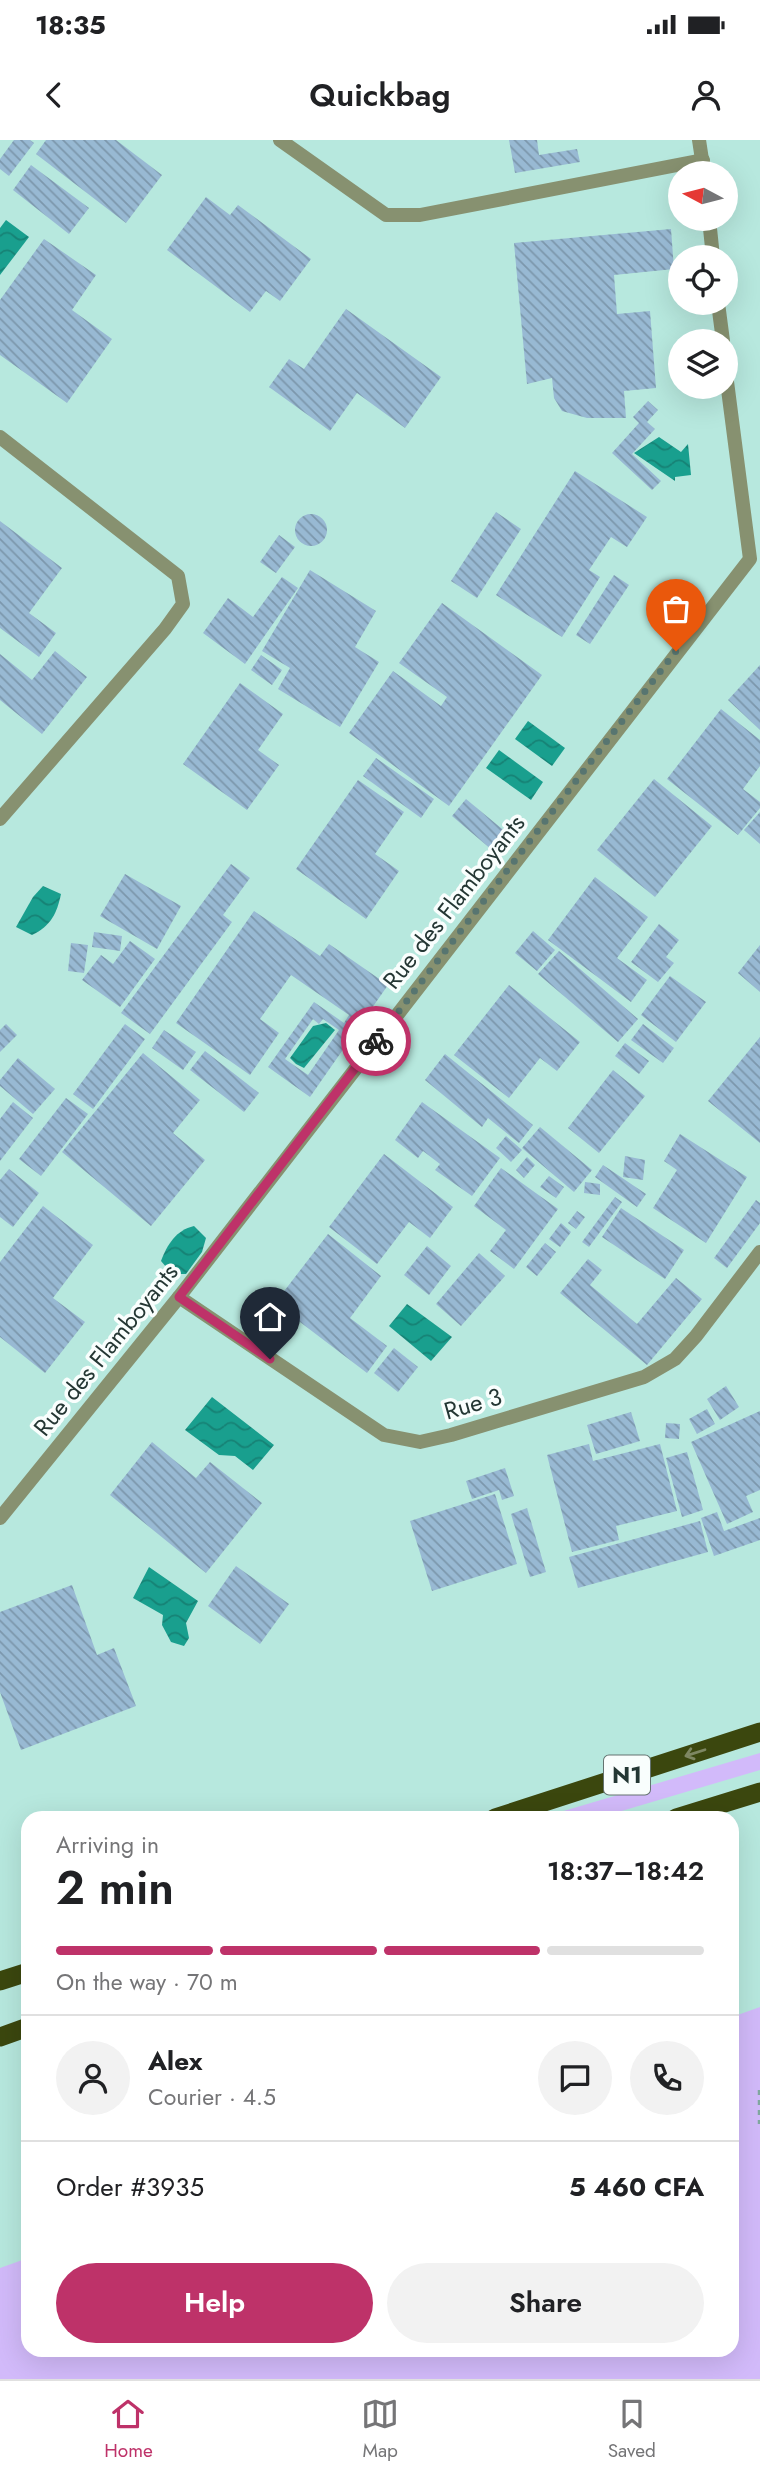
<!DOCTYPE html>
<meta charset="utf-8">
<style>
body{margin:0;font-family:Jost,sans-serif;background:#f2f2f2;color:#202124;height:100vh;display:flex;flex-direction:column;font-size:26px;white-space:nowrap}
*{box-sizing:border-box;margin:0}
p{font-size:23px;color:#757577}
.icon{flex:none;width:38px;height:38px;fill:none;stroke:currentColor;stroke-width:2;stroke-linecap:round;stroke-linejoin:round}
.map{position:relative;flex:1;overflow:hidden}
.drawer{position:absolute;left:21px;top:1671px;width:718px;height:546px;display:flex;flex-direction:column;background:#fff;border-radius:21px;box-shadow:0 7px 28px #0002}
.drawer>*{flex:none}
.needle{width:46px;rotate:277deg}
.tools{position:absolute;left:668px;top:21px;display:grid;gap:14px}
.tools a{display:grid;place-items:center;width:70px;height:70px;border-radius:50%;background:#fff;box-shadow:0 7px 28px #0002;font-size:35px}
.pin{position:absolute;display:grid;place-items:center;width:60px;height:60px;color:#fff;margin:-72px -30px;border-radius:50% 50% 50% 0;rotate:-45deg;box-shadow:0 0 7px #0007}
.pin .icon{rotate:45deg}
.courier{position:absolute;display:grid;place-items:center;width:70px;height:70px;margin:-35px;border:5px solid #be3269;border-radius:50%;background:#fff;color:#222;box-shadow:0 2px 9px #0007}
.headline em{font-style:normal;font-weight:600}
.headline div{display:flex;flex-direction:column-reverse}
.headline{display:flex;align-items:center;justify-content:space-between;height:119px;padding:0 35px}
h1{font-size:46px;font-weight:600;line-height:52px}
.bar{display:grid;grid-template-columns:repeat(4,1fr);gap:10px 7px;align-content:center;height:84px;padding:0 35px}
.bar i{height:9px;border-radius:5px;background:#e0e0e0}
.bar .selected{background:#be3269}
.bar p{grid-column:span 4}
.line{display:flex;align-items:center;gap:18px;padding:0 35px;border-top:2px solid #e0e0e0}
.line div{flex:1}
.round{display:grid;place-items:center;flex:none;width:74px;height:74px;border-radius:37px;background:#f2f2f2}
.cta{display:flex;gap:14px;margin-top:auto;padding:14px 35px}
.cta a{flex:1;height:80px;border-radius:42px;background:#be3269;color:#fff;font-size:28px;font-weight:600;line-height:80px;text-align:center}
.cta a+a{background:#f2f2f2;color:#202124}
.status{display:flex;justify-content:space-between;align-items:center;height:49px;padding:0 35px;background:#fff;direction:ltr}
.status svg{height:19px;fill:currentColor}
header{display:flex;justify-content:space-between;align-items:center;height:91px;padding:0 35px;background:#fff;font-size:32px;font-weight:600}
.tab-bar{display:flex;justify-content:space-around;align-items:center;height:98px;border-top:2px solid #e0e0e0;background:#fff;font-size:19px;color:#757577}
.tab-bar a{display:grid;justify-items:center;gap:4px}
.tab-bar .selected{color:#be3269}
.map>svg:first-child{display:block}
.green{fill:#d2bafa}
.water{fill:url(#water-waves)}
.building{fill:url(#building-back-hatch);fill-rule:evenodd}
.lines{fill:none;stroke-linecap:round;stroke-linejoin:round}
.path{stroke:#82a8a1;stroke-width:4.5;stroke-dasharray:5 5;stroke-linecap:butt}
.minor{stroke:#879170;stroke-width:14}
.trunk{stroke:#3b470e;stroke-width:19}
.oneway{stroke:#7e8762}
.done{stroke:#577570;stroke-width:7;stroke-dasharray:0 12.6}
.route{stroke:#be3269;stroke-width:9}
.labels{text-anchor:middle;stroke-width:7;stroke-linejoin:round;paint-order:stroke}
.shield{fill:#f9fefd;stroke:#647370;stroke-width:2}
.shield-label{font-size:23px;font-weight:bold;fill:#243734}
.street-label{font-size:24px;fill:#243734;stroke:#f9fefd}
</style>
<div class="status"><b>18:35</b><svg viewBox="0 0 49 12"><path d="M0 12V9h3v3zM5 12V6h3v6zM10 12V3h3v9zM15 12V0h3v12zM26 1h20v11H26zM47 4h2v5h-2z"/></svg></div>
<header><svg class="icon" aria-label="back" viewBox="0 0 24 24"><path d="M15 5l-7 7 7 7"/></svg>Quickbag<svg class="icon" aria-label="person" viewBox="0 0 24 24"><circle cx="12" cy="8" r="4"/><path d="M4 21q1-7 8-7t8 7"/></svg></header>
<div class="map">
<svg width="760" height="2239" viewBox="0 0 760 2239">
<defs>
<pattern id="water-waves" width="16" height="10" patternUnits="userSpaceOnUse" patternTransform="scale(1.75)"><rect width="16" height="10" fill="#199f8e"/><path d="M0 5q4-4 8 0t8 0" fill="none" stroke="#168275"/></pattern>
<pattern id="building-back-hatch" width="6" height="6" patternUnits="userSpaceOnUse" patternTransform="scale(1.75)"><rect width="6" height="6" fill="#98b9d3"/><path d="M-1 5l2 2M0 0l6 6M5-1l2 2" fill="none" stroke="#7c97ac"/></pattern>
</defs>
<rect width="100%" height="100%" fill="#b7e8de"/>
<g class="green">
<path d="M760 1613V1630L598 1678H540Z"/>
<path d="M760 1867V2239H0V2128L28 2118V2210H732V1877Z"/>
</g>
<g class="water">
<path d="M6 80 29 97 0 135V88Z"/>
<path d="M659 297 681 312 688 304 691 335 675 337V341L634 313Z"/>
<path d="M528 581 565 608 552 626 515 599Z"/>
<path d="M499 610 543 642 531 660 486 628Z"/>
<path d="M43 746 61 754C57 773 51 786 32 795L16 787 33 757Z"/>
<path d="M326 883 335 890 304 928 296 924 290 918 313 886Z"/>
<path d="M194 1086 206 1098 202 1112 186 1134H172L161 1121C167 1105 176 1090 194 1086Z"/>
<path d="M407 1164 452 1197 431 1221 389 1186Z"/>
<path d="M212 1257 274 1305 253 1330 235 1316 219 1315 185 1290Z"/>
<path d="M149 1427 198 1461 186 1483 189 1498 184 1506 171 1502 162 1485 163 1475 133 1458Z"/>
</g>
<g class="building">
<path d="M14 0H30L34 3 9 36 0 29V19Z"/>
<path d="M46 0H116L162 35 126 83 36 14Z"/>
<path d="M509 0H537L539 15 577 9 580 22 515 33Z"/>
<path d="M31 25 89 68 69 94 13 50Z"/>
<path d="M206 57 230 75 238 65 311 119 280 161 266 151 250 172 167 110Z"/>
<path d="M671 89 674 129 614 135 617 174 650 171 656 248 624 251 626 278H587L562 271 554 258 552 238 527 244 514 103Z"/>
<path d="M44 99 96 135 72 170 112 199 67 263 0 215V160Z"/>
<path d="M346 169 441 237 405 288 357 253 330 291 269 247 289 219 304 229Z"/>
<path d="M648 261 658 270 647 282 655 289 632 314 661 341 652 350 612 313 639 283 633 277Z"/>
<path d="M575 331 647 377 627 407 611 397 589 430 600 437 562 497 496 455Z"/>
<path d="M496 372 521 389 477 458 451 441Z"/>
<circle cx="311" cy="390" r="16"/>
<path d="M0 381 62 428 29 473 56 493 39 517 0 488Z"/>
<path d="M279 395 295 407 276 433 260 422Z"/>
<path d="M310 430 376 471 355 507 379 522 340 587 278 549 290 528 262 511Z"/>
<path d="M614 435 629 445 590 504 576 495Z"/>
<path d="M282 437 298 448 245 524 203 493 228 458 253 477Z"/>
<path d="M442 463 542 535 449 666 349 593 393 531 441 566 447 557 399 523Z"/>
<path d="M55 511 87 537 42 594 0 560V514L32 540Z"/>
<path d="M261 515 282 530 272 545 251 530Z"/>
<path d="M760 525V590L728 560Z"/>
<path d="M240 543 283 574 258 610 279 625 247 670 183 624Z"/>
<path d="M721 569 760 600V626L743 649 760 662V668L738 695 667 639Z"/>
<path d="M376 618 434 659 421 678 363 636Z"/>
<path d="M654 639 712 686 655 757 597 710Z"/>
<path d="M358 640 404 672 375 714 399 731 366 779 296 729Z"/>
<path d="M466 659 507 693 492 710 452 676Z"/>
<path d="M760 672V704L744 690Z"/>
<path d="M231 724 250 738 223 775 232 782 150 894 121 873Z"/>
<path d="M125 734 181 766 157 809 100 776Z"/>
<path d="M595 737 648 777 617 818 647 840 631 862 548 800Z"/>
<path d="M254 771 320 816 329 804 388 845 310 957 268 927 314 862 344 883 349 875 291 835 260 879 279 893 250 935 176 883ZM313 879 319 884 323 879 339 890 308 935 285 919Z"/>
<path d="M659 784 679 800 666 817 674 823 658 842 631 822Z"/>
<path d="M533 791 555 810 537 831 515 813Z"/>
<path d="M94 792 122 796 120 811 92 807Z"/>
<path d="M130 801 155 819 120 867 82 840 101 815 113 824Z"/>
<path d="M71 803 88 805 84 833 68 831Z"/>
<path d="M760 805V852L738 833Z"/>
<path d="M559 811 638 879 618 902 538 834Z"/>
<path d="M670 836 706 862 676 902 641 875Z"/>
<path d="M509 845 580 902 557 931 540 918 509 958 454 915Z"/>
<path d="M6 884 17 895 0 912V890Z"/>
<path d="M125 884 145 899 93 969 73 954Z"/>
<path d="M643 884 674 908 663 923 631 900Z"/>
<path d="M164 890 196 912 183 930 152 908Z"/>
<path d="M760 897V1003L708 961Z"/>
<path d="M625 903 649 921 639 934 615 916Z"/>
<path d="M205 911 259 953 244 972 190 930Z"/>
<path d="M143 913 200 960 173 993 205 1020 151 1086 62 1012Z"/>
<path d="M445 914 533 985 519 1003 488 978 482 987 425 940Z"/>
<path d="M18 918 55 949 33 974 0 946V940Z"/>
<path d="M613 930 645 956 599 1013 568 988Z"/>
<path d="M66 958 88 974 41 1036 19 1019Z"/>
<path d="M13 962 33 978 0 1021V979Z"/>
<path d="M422 962 500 1018 472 1056 435 1030 440 1024 423 1011 418 1018 395 1000Z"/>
<path d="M540 987 592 1030 574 1052 522 1008Z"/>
<path d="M680 994 747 1037 706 1103 653 1068 677 1030 664 1021Z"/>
<path d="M506 996 522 1010 511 1022 496 1008Z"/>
<path d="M384 1014 453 1067 430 1098 409 1082 377 1124 329 1087Z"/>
<path d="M625 1016 645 1020 643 1040 623 1037Z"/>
<path d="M527 1017 535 1025 524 1038 516 1030Z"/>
<path d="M603 1025 646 1054 637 1067 595 1037Z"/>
<path d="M501 1028 558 1069 514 1129 490 1111 506 1090 474 1066Z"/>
<path d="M9 1029 39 1053 13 1087 0 1077V1040Z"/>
<path d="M549 1036 564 1047 556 1058 540 1047Z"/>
<path d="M585 1042 600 1044V1055L584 1053Z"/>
<path d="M615 1057 622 1062 589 1107 582 1102Z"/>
<path d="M756 1060 760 1063V1083L727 1128 714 1118Z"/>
<path d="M43 1066 93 1105 53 1158 85 1182 45 1233 0 1197V1122Z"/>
<path d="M621 1068 684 1110 665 1139 602 1097Z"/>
<path d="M577 1071 585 1077 576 1089 568 1083Z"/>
<path d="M561 1083 571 1092 560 1107 549 1099Z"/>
<path d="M328 1094 381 1136 350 1178 387 1206 367 1233 275 1163Z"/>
<path d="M545 1103 556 1112 537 1136 526 1127Z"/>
<path d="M427 1106 451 1126 429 1155 404 1135Z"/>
<path d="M479 1113 505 1136 461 1186 436 1164Z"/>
<path d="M588 1119 602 1130 590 1145 637 1184 676 1138 702 1159 647 1225 560 1153Z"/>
<path d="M394 1208 418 1227 398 1252 374 1233Z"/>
<path d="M726 1246 739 1267 720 1280 707 1259Z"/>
<path d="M707 1269 715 1284 697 1294 689 1279Z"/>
<path d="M760 1271V1350L746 1356 753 1372 727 1384 691 1302Z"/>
<path d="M631 1272 640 1301 596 1314 587 1285Z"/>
<path d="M666 1283 680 1284 679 1299 665 1298Z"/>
<path d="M152 1302 196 1338 210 1322 262 1363 206 1433 110 1355Z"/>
<path d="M589 1304 593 1321 660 1304 677 1371 616 1386 619 1400 572 1412 547 1315Z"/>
<path d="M687 1312 703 1370 682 1377 666 1318Z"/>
<path d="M505 1328 514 1356 502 1360 499 1350 472 1359 466 1341Z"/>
<path d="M495 1354 517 1424 432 1451 410 1381Z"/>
<path d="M527 1368 546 1432 530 1437 511 1374Z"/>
<path d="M717 1372 724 1391 760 1378V1400L714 1416 701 1378Z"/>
<path d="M700 1381 708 1412 578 1448 569 1417Z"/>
<path d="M236 1426 289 1464 260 1504 208 1466Z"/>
<path d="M72 1445 97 1515 114 1508 136 1566 21 1610 0 1552V1472Z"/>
</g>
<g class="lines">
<path class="path" d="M760 1950V1984"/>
<g class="minor">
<path d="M280 0 386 75H420L703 20"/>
<path d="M699 0 704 33"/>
<path d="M709 79 713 117"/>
<path d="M718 163 723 201"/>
<path d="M0 297 178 436 183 464 165 489 0 679"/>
<path d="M179 1157 384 1295 420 1302 451 1295 644 1237 675 1219 696 1196 760 1112"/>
<path d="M0 1378 179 1157 750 419 726 234"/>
</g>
<g class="trunk">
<path d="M495 1678 760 1592"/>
<path d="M676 1678 760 1652"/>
<path d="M0 1841 28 1832"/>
<path d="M0 1897 28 1887"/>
</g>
</g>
<defs><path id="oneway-shaft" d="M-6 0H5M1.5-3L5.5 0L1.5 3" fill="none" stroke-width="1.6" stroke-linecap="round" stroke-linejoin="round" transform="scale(1.75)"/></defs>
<use class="oneway" href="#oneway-shaft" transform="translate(695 1613) rotate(162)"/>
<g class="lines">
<path class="done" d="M376 901 676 511"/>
<path class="route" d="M270 1219 179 1157 376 901"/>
</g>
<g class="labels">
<rect class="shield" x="604" y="1615.5" width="46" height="39" rx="5"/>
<g class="shield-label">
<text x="627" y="1643">N1</text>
</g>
<g class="street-label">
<text transform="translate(454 762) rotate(-52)" y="8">Rue des Flamboyants</text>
<text transform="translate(106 1210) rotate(-51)" y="8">Rue des Flamboyants</text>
<text transform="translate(473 1264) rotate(-16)" y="8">Rue 3</text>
</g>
</g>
</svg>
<div class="tools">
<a><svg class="needle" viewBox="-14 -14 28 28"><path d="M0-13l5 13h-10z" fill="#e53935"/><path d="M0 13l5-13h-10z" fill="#757577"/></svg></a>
<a><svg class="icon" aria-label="locate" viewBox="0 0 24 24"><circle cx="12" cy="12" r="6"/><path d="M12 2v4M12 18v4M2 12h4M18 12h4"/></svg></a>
<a><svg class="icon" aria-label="layers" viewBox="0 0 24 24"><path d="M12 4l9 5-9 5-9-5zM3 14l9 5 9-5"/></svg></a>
</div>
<div class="pin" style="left:676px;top:511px;background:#ea580c"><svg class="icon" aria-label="bag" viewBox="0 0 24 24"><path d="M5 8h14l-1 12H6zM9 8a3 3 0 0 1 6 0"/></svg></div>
<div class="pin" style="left:270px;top:1219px;background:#1f2937"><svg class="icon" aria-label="home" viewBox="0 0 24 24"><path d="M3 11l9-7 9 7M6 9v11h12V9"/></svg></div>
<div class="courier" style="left:376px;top:901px"><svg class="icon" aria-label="bike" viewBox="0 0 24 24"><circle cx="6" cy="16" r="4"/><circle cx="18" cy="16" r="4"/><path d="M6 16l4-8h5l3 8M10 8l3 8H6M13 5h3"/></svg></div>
<section class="drawer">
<div class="headline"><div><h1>2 min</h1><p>Arriving in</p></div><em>18:37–18:42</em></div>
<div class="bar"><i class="selected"></i><i class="selected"></i><i class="selected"></i><i></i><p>On the way · 70 m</p></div>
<div class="line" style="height:126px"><a class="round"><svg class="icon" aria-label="person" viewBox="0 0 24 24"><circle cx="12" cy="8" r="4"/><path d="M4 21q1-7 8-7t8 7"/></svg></a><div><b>Alex</b><p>Courier · 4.5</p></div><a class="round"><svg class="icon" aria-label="chat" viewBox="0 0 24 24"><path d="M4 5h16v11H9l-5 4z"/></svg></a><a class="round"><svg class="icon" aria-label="phone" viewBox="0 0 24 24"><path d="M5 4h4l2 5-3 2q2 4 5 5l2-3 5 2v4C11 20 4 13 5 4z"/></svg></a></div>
<div class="line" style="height:91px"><div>Order #3935</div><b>5 460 CFA</b></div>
<div class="cta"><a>Help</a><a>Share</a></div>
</section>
</div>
<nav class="tab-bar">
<a class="selected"><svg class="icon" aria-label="home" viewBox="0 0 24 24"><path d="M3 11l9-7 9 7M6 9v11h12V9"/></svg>Home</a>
<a><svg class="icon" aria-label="map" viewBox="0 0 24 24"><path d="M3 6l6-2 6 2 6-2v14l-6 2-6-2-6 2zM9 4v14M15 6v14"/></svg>Map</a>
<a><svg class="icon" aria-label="saved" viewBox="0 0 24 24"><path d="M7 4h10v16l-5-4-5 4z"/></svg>Saved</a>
</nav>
